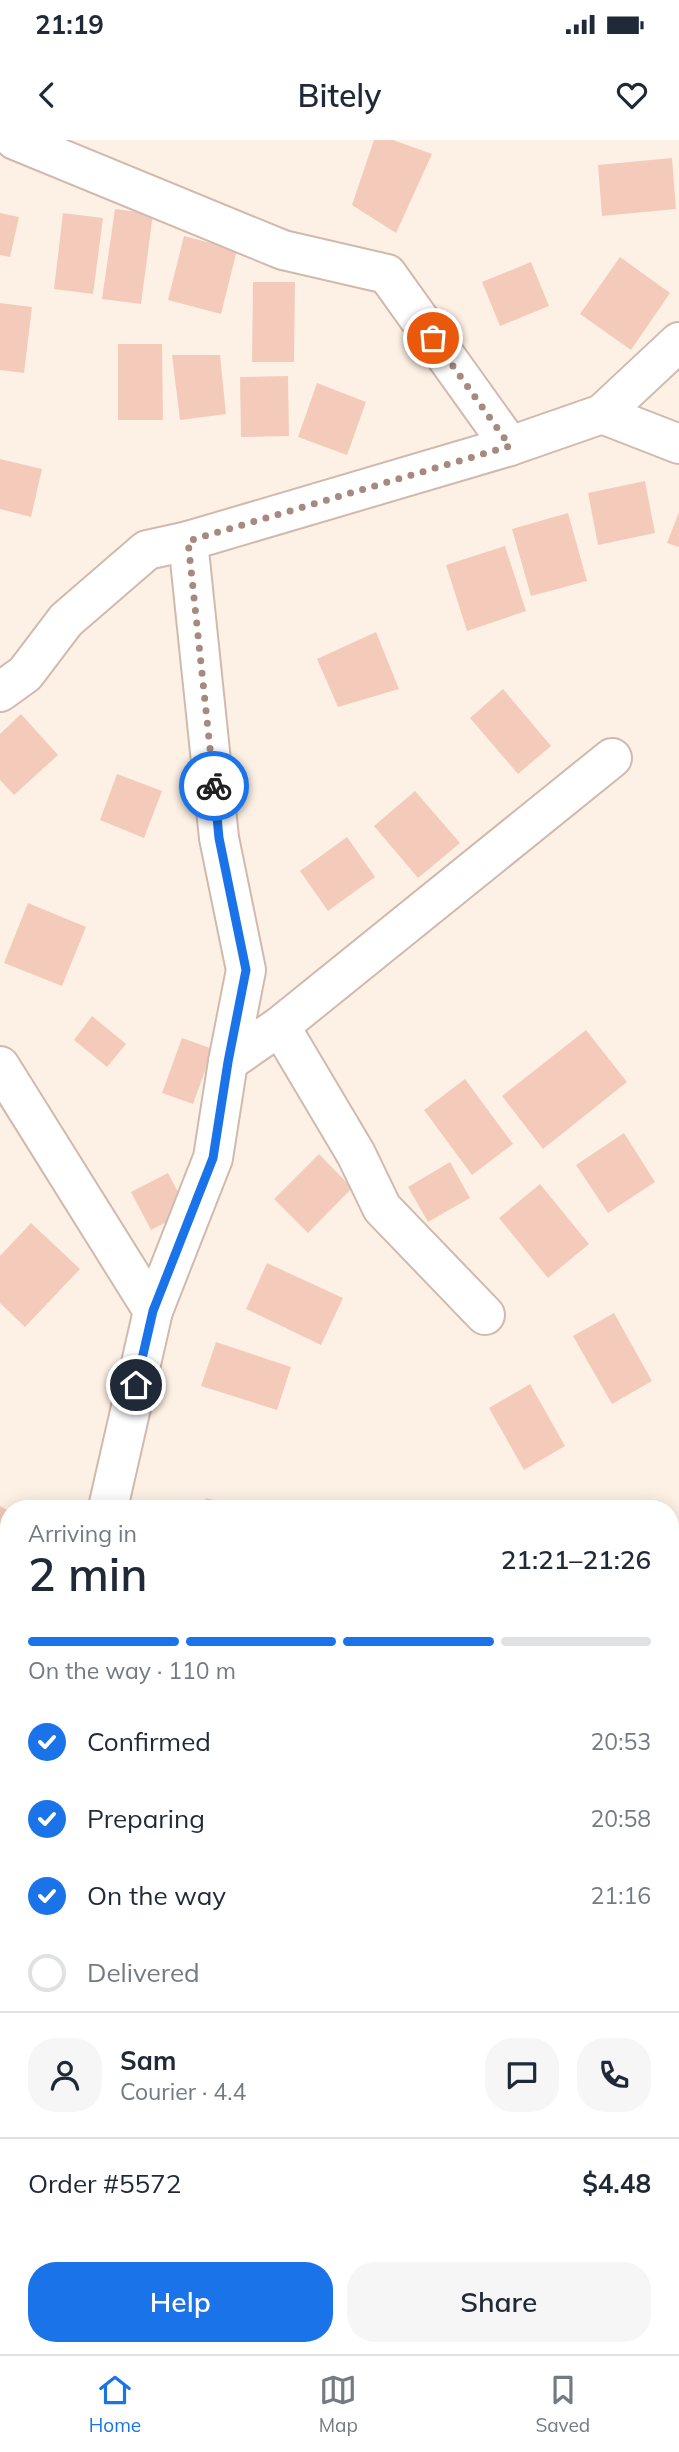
<!DOCTYPE html>
<meta charset="utf-8">
<style>
body{margin:0;font-family:Mulish,sans-serif;background:#f6f6f7;color:#1f2937;height:100vh;display:flex;flex-direction:column;font-size:26px;white-space:nowrap}
*{box-sizing:border-box;margin:0}
p{font-size:23px;color:#747a83}
.icon{flex:none;width:38px;height:38px;fill:none;stroke:currentColor;stroke-width:2;stroke-linecap:round;stroke-linejoin:round}
.map{position:relative;flex:1;overflow:hidden}
.sheet{position:absolute;left:0px;top:1360px;width:679px;height:856px;display:flex;flex-direction:column;background:#fff;border-radius:28px 28px 0 0;box-shadow:0 4px 18px #0003}
.sheet>*{flex:none}
.pin{position:absolute;display:grid;place-items:center;width:60px;height:60px;color:#fff;margin:-30px;border:4px solid #fff;border-radius:50%;box-shadow:0 2px 7px #0007}
.courier{position:absolute;display:grid;place-items:center;width:70px;height:70px;margin:-35px;border:5px solid #1a73e8;border-radius:50%;background:#fff;color:#222;box-shadow:0 2px 9px #0007}
.headline em{font-style:normal;font-weight:600}
.headline div{display:flex;flex-direction:column-reverse}
.headline{display:flex;align-items:center;justify-content:space-between;height:119px;padding:0 28px}
h1{font-size:46px;font-weight:600;line-height:52px}
.bar{display:grid;grid-template-columns:repeat(4,1fr);gap:10px 7px;align-content:center;height:84px;padding:0 28px}
.bar i{height:9px;border-radius:5px;background:#e0e1e3}
.bar .current{background:#1a73e8}
.bar p{grid-column:span 4}
.line{display:flex;align-items:center;gap:18px;padding:0 28px;border-top:2px solid #e0e1e3}
.line div{flex:1}
.round{display:grid;place-items:center;flex:none;width:74px;height:74px;border-radius:28px;background:#f6f6f7}
ol{padding:0 28px;list-style:none}
li{display:flex;align-items:center;gap:21px;height:77px}
li p{margin-inline-start:auto}
li .icon{padding:7px;border-radius:50%;background:#1a73e8;color:#fff;stroke-width:4}
li:last-child{color:#747a83}
li i{width:38px;height:38px;border:4px solid #e0e1e3;border-radius:50%}
.action{display:flex;gap:14px;margin-top:auto;padding:14px 28px}
.action a{flex:1;height:80px;border-radius:28px;background:#1a73e8;color:#fff;font-size:28px;font-weight:600;line-height:80px;text-align:center}
.action a+a{background:#f6f6f7;color:#1f2937}
.status{display:flex;justify-content:space-between;align-items:center;height:49px;padding:0 35px;background:#fff;direction:ltr}
.status svg{height:19px;fill:currentColor}
header{display:flex;justify-content:space-between;align-items:center;height:91px;padding:0 28px;background:#fff;font-size:32px;font-weight:600}
.tab-bar{display:flex;justify-content:space-around;align-items:center;height:98px;border-top:2px solid #e0e1e3;background:#fff;font-size:19px;color:#747a83}
.tab-bar a{display:grid;justify-items:center;gap:4px}
.tab-bar .current{color:#1a73e8}
.map>svg:first-child{display:block}
.building{fill:#f4cbbb}
.lines{fill:none;stroke-linecap:round;stroke-linejoin:round}
.minor-casing{stroke:#d1b9ad;stroke-width:42}
.minor{stroke:#fff;stroke-width:38}
.done{stroke:#a68a80;stroke-width:7;stroke-dasharray:0 12.6}
.route{stroke:#1a73e8;stroke-width:9}
</style>
<div class="status"><b>21:19</b><svg viewBox="0 0 49 12"><path d="M0 12V9h3v3zM5 12V6h3v6zM10 12V3h3v9zM15 12V0h3v12zM26 1h20v11H26zM47 4h2v5h-2z"/></svg></div>
<header><svg class="icon" aria-label="back" viewBox="0 0 24 24"><path d="M15 5l-7 7 7 7"/></svg>Bitely<svg class="icon" aria-label="heart" viewBox="0 0 24 24"><path d="M12 20l-8-8c-3-5 5-10 8-4 3-6 11-1 8 4z"/></svg></header>
<div class="map">
<svg width="679" height="2214" viewBox="0 0 679 2214">
<rect width="100%" height="100%" fill="#fdf1e5"/>
<g class="building">
<path d="M374 0H393L432 14 396 93 352 65Z"/>
<path d="M672 18 676 69 602 76 598 25Z"/>
<path d="M115 69 153 74 141 164 102 159Z"/>
<path d="M0 73 19 77 10 117 0 115Z"/>
<path d="M63 73 103 78 93 154 54 149Z"/>
<path d="M184 96 237 110 221 174 168 160Z"/>
<path d="M620 117 670 153 631 210 580 174Z"/>
<path d="M531 122 549 166 500 186 482 142Z"/>
<path d="M253 142H295L294 222H252Z"/>
<path d="M0 163 32 167 24 233 0 230Z"/>
<path d="M118 204H162L163 280H118Z"/>
<path d="M172 215H220L226 274 180 280Z"/>
<path d="M288 236 289 296 241 297 240 237Z"/>
<path d="M317 243 366 262 347 315 298 297Z"/>
<path d="M0 319 42 329 31 377 0 369Z"/>
<path d="M645 341 655 393 598 405 588 353Z"/>
<path d="M679 372V407L667 403Z"/>
<path d="M568 373 587 441 531 456 512 389Z"/>
<path d="M505 406 526 471 467 491 446 425Z"/>
<path d="M376 492 399 549 338 567 317 519Z"/>
<path d="M503 549 551 606 518 634 470 578Z"/>
<path d="M21 574 58 615 14 655 0 640V594Z"/>
<path d="M117 634 162 651 144 698 100 680Z"/>
<path d="M415 651 460 703 418 738 374 686Z"/>
<path d="M347 697 375 737 328 771 300 731Z"/>
<path d="M28 763 86 787 62 846 4 823Z"/>
<path d="M92 876 126 904 107 927 74 900Z"/>
<path d="M586 890 627 942 543 1009 502 956Z"/>
<path d="M182 898 213 909 193 964 162 953Z"/>
<path d="M465 939 513 1004 472 1035 424 970Z"/>
<path d="M624 993 655 1042 608 1073 576 1025Z"/>
<path d="M319 1014 352 1048 308 1093 274 1059Z"/>
<path d="M450 1022 470 1058 428 1082 408 1047Z"/>
<path d="M168 1033 188 1071 151 1090 131 1052Z"/>
<path d="M540 1044 589 1104 548 1138 499 1078Z"/>
<path d="M31 1083 80 1129 25 1187 0 1163V1116Z"/>
<path d="M267 1123 343 1158 321 1205 246 1169Z"/>
<path d="M614 1173 652 1241 612 1264 573 1196Z"/>
<path d="M216 1202 291 1227 277 1270 201 1246Z"/>
<path d="M530 1244 565 1306 524 1330 489 1268Z"/>
<path d="M206 1358 242 1368H203Z"/>
<path d="M0 1366 9 1371V1448L0 1444Z"/>
<path d="M679 1705V1750L670 1753V1708Z"/>
<path d="M679 1844V1884L670 1885V1845Z"/>
<rect x="55" y="2207" width="85" height="7"/>
</g>
<g class="lines">
<g class="minor-casing">
<g id="minor">
<path d="M15 0 283 110 387 134 510 306"/>
<path d="M602 274 679 304"/>
<path d="M0 552 25 534 66 480 147 410 188 401"/>
<path d="M280 886 356 1014 382 1068 485 1175"/>
<path d="M228 922 280 886 612 618"/>
<path d="M0 926 153 1171 108 1368"/>
<path d="M153 1171 213 1018 228 922 246 830 219 698 188 401 510 306 602 274 679 202"/>
<path d="M0 1806 9 1802"/>
<path d="M273 2207 274 2214"/>
<path d="M411 2207 412 2214"/>
</g>
</g>
<use href="#minor" class="minor"/>
</g>
<g class="lines">
<path class="done" d="M214 646 188 401 510 306 433 198"/>
<path class="route" d="M136 1245 153 1171 213 1018 228 922 246 830 219 698 214 646"/>
</g>
</svg>
<div class="pin" style="left:433px;top:198px;background:#ea580c"><svg class="icon" aria-label="bag" viewBox="0 0 24 24"><path d="M5 8h14l-1 12H6zM9 8a3 3 0 0 1 6 0"/></svg></div>
<div class="pin" style="left:136px;top:1245px;background:#1f2937"><svg class="icon" aria-label="home" viewBox="0 0 24 24"><path d="M3 11l9-7 9 7M6 9v11h12V9"/></svg></div>
<div class="courier" style="left:214px;top:646px"><svg class="icon" aria-label="bike" viewBox="0 0 24 24"><circle cx="6" cy="16" r="4"/><circle cx="18" cy="16" r="4"/><path d="M6 16l4-8h5l3 8M10 8l3 8H6M13 5h3"/></svg></div>
<section class="sheet">
<div class="headline"><div><h1>2 min</h1><p>Arriving in</p></div><em>21:21–21:26</em></div>
<div class="bar"><i class="current"></i><i class="current"></i><i class="current"></i><i></i><p>On the way · 110 m</p></div>
<ol>
<li><svg class="icon" aria-label="check" viewBox="0 0 24 24"><path d="M5 12l5 5 9-10"/></svg>Confirmed<p>20:53</p></li>
<li><svg class="icon" aria-label="check" viewBox="0 0 24 24"><path d="M5 12l5 5 9-10"/></svg>Preparing<p>20:58</p></li>
<li><svg class="icon" aria-label="check" viewBox="0 0 24 24"><path d="M5 12l5 5 9-10"/></svg>On the way<p>21:16</p></li>
<li><i></i>Delivered</li>
</ol>
<div class="line" style="height:126px"><a class="round"><svg class="icon" aria-label="person" viewBox="0 0 24 24"><circle cx="12" cy="8" r="4"/><path d="M4 21q1-7 8-7t8 7"/></svg></a><div><b>Sam</b><p>Courier · 4.4</p></div><a class="round"><svg class="icon" aria-label="chat" viewBox="0 0 24 24"><path d="M4 5h16v11H9l-5 4z"/></svg></a><a class="round"><svg class="icon" aria-label="phone" viewBox="0 0 24 24"><path d="M5 4h4l2 5-3 2q2 4 5 5l2-3 5 2v4C11 20 4 13 5 4z"/></svg></a></div>
<div class="line" style="height:91px"><div>Order #5572</div><b>$4.48</b></div>
<div class="action"><a>Help</a><a>Share</a></div>
</section>
</div>
<nav class="tab-bar">
<a class="current"><svg class="icon" aria-label="home" viewBox="0 0 24 24"><path d="M3 11l9-7 9 7M6 9v11h12V9"/></svg>Home</a>
<a><svg class="icon" aria-label="map" viewBox="0 0 24 24"><path d="M3 6l6-2 6 2 6-2v14l-6 2-6-2-6 2zM9 4v14M15 6v14"/></svg>Map</a>
<a><svg class="icon" aria-label="saved" viewBox="0 0 24 24"><path d="M7 4h10v16l-5-4-5 4z"/></svg>Saved</a>
</nav>
